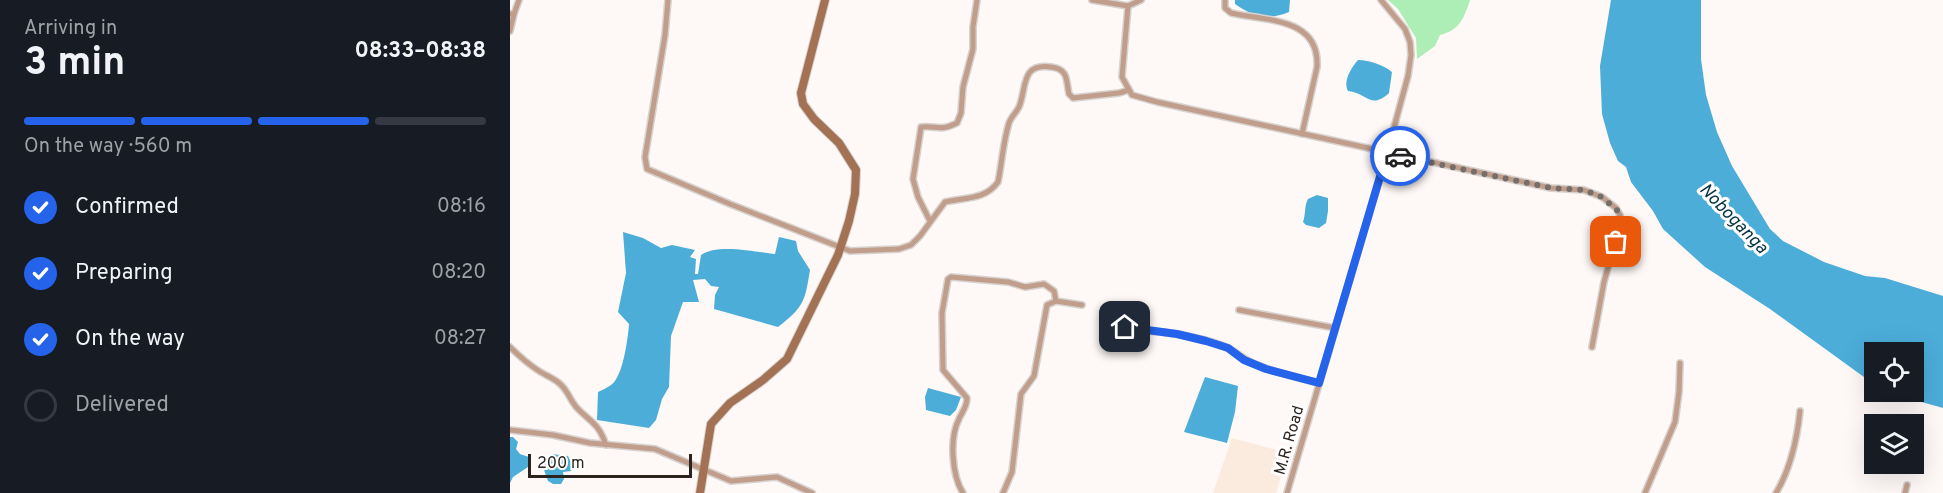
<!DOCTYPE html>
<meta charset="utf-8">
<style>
body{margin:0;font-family:Overpass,sans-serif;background:#20242c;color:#f1f3f6;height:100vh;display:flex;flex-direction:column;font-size:22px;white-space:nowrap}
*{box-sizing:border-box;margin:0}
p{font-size:20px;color:#9ea1a6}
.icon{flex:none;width:33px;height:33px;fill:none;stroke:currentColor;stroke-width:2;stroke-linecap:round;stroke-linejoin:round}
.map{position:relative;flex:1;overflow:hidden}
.side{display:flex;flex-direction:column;background:#171b24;width:510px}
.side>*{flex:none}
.controls{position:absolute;left:1354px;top:342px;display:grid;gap:12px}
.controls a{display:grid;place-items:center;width:60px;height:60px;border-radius:0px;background:#171b24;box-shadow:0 6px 24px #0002;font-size:30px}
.scale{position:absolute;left:18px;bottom:15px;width:164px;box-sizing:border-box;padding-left:6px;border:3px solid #2b231d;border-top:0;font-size:16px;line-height:21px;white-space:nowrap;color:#2b231d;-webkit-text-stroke:4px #fff;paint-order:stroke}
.pin{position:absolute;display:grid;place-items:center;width:51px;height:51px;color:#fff;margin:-26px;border-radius:12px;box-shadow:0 3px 9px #0006}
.courier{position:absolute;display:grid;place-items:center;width:60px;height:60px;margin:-30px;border:4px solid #2563eb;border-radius:50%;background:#fff;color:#222;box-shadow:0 2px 8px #0007}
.overview em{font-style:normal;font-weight:700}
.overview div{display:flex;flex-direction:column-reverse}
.overview{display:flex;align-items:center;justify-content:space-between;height:102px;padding:0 24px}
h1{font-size:39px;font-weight:700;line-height:45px}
.bar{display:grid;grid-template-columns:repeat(4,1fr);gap:9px 6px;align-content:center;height:72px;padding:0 24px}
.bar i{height:8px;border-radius:4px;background:#363941}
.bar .selected{background:#2563eb}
.bar p{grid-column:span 4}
ol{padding:0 24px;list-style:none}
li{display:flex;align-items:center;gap:18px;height:66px}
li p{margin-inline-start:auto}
li .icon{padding:6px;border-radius:50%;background:#2563eb;color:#fff;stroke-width:4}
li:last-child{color:#9ea1a6}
li i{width:33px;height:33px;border:3px solid #363941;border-radius:50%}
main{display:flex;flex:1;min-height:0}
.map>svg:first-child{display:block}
.built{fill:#fbeade}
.green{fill:#adeeb6}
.water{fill:#4cadd9}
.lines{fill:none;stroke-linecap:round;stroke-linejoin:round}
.street-casing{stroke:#d8d2cf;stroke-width:8}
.secondary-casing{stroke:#d8d2cf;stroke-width:10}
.street{stroke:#c19e8b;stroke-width:5}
.secondary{stroke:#a37255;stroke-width:8}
.done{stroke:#756e69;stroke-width:6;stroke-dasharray:0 10.8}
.route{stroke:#2563eb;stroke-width:8}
.labels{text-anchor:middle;stroke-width:6;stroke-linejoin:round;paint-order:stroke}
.street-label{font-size:16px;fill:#2b231d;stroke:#fff}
.water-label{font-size:18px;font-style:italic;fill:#063345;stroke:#fff}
</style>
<main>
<section class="side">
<div class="overview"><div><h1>3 min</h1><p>Arriving in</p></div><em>08:33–08:38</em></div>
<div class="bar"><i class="selected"></i><i class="selected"></i><i class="selected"></i><i></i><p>On the way · 560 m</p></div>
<ol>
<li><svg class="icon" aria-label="check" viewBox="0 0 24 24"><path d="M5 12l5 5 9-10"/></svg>Confirmed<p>08:16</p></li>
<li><svg class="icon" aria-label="check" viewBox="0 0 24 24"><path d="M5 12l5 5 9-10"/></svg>Preparing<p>08:20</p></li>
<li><svg class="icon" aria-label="check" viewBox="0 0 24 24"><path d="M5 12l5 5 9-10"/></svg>On the way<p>08:27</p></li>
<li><i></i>Delivered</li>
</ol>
</section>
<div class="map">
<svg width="1433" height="493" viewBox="0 0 1433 493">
<rect width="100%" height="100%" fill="#fef9f6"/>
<path class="built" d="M722 438 778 453 766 493H703Z"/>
<path class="green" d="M878 0H960C954 18 950 30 930 35L925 46 907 59 906 38 888 9Z"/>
<g class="water">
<path d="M725 0H780L779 12C757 21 744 17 725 4Z"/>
<path d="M1101 0H1191V59L1196 95 1207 132 1222 166 1260 229 1273 241 1314 262 1355 276 1375 278 1433 296V408L1376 392H1404V352H1365V385L1260 309 1195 267 1153 229 1143 211 1121 182 1116 167 1108 161 1100 143 1092 114 1090 66Z"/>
<path d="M848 60C859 60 874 65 882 72L879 93C861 110 857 93 838 91 833 81 841 68 848 60Z"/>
<path d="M807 195 818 198V211L816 223 809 228 796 225 793 222C796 214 794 206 798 199Z"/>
<path d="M113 232 133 238 151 248 162 245 185 250 180 257 186 259 185 274H188L191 255C207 243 246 252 265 254L269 237 286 241 288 251 300 270C295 301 294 307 268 327L204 309 205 295 209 287 201 286 195 279 183 280 189 302H173L161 336 159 387 152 399 146 420 139 428 87 420 88 392C92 390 97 388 101 385 113 377 118 338 119 324L108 312 116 273Z"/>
<path d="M695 377 728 386 725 412 717 443 674 432Z"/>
<path d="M418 388 451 397 446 410 440 416 416 410 415 397Z"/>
<path d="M0 437H3L8 442 6 449 10 454 19 457 21 465 3 477 0 483Z"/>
<path d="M42 454 58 456 63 467 61 471 53 472 54 479 51 484H43L38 481C34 467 28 463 42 454Z"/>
</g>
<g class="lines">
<g class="street-casing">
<g id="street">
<path d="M158 0 155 35 135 157 137 169 220 204 340 251 389 249 401 245 410 236 435 202C456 197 475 200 488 182 492 163 493 142 499 123 501 117 506 113 509 107 517 88 510 63 541 67 559 69 556 81 559 94L563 98 609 93 619 90"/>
<path d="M582 0 618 6 612 77 622 95 647 102 1041 188 1074 190 1092 197 1106 208 1110 215V225L1094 282 1082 347"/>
<path d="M715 0V8L721 13C755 21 810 17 807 67L792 134"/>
<path d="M618 6 631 0"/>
<path d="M0 14H4L0 31"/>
<path d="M4 14 9 0"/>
<path d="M420 221 408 197 403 179 410 134 411 127C427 125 429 132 447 123L451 113 453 87 463 49V27L467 0"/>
<path d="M729 310 825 328"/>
<path d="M602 317C612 333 649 330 666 334 681 336 707 342 720 349 729 354 736 361 747 365 767 373 788 378 809 383"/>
<path d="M0 347C9 356 18 364 29 371 35 375 43 378 49 383 58 390 60 401 68 409 82 423 89 424 96 445"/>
<path d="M0 430 43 435 80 443 145 449 221 481 267 477 302 493"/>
<path d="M453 493C442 476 439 438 449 419 452 412 457 407 457 398L433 370 432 313 438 279 441 277 498 282 515 287 534 284 544 291 546 301 572 305"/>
<path d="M493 493 502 472 511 394 524 376 537 305 546 301"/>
<path d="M777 493 877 153 898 76 901 55 900 42 895 29 871 0"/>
<path d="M1135 493 1165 422 1169 392 1170 363"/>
<path d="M1266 493C1281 468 1287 440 1290 411"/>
<path d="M1395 493 1397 485"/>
</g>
</g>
<g class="secondary-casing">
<path id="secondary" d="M190 493 201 424 220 403 253 380 277 359 328 255 339 221 345 194 346 170 329 143 304 119 293 104 291 93 315 0"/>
</g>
<use href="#street" class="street"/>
<use href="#secondary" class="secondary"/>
</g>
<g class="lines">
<path class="done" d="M890 156 1041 188 1074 190 1092 197 1109 212 1111 223 1106 242"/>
<path class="route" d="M615 327 667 334 696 341 718 348 734 360 756 369 809 383 877 153 890 156"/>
</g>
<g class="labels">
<g class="street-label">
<text transform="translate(778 440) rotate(-74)" y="6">M.R. Road</text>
</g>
<g class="water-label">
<text transform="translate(1224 218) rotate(46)" y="6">Noboganga</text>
</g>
</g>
</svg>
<div class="controls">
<a><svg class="icon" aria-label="locate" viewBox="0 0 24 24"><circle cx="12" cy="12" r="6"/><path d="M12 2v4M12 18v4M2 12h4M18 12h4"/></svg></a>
<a><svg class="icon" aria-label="layers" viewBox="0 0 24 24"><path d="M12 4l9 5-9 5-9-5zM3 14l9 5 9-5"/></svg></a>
</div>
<div class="scale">200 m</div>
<div class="pin" style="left:1106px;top:242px;background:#ea580c"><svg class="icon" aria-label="bag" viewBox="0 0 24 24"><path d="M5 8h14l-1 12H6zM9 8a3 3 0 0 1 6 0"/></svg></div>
<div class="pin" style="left:615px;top:327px;background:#1f2937"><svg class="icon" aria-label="home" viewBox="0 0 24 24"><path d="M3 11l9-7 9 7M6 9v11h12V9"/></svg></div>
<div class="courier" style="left:890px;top:156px"><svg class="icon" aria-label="car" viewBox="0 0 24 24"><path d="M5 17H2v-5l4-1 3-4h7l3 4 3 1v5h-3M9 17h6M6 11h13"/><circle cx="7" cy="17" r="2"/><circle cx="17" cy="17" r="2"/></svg></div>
</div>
</main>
